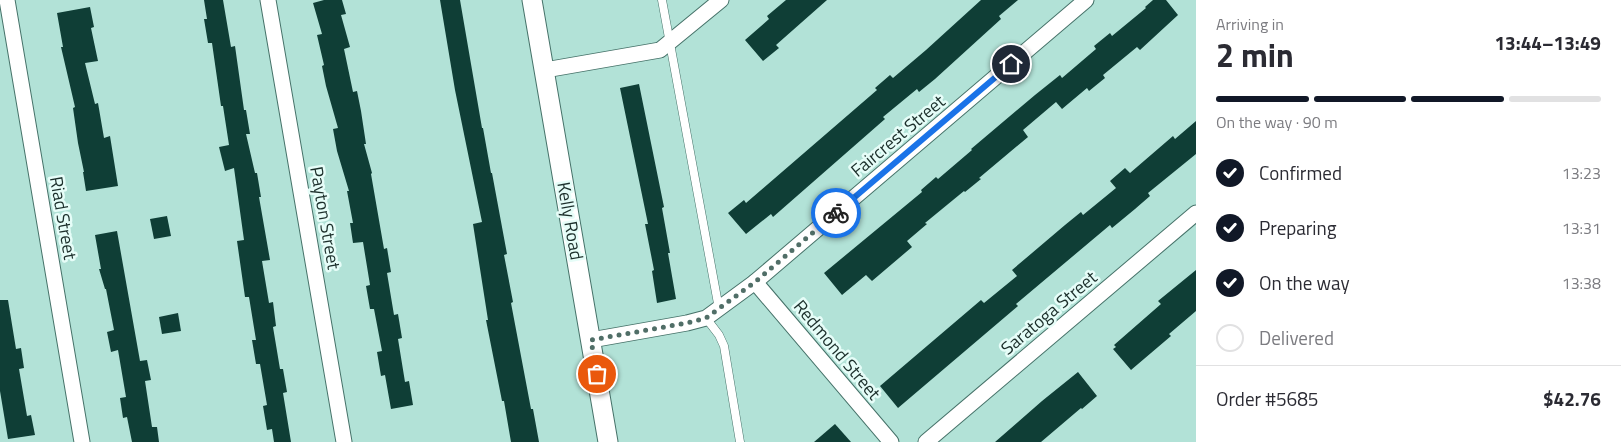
<!DOCTYPE html>
<meta charset="utf-8">
<style>
body{margin:0;font-family:"Titillium Web",sans-serif;background:#f2f2f3;color:#2b2b33;height:100vh;display:flex;flex-direction:column;font-size:19px;white-space:nowrap}
*{box-sizing:border-box;margin:0}
p{font-size:16px;color:#7c7c81}
.icon{flex:none;width:28px;height:28px;fill:none;stroke:currentColor;stroke-width:2;stroke-linecap:round;stroke-linejoin:round}
.map{position:relative;flex:1;overflow:hidden}
.panel{display:flex;flex-direction:column;background:#fff;width:425px}
.panel>*{flex:none}
.pin{position:absolute;display:grid;place-items:center;width:42px;height:42px;color:#fff;margin:-21px;border:2px solid #fff;border-radius:50%;box-shadow:0 1px 5px #0007}
.courier{position:absolute;display:grid;place-items:center;width:50px;height:50px;margin:-25px;border:4px solid #1a73e8;border-radius:50%;background:#fff;color:#222;box-shadow:0 1px 6px #0007}
.headline em{font-style:normal;font-weight:700}
.headline div{display:flex;flex-direction:column-reverse}
.headline{display:flex;align-items:center;justify-content:space-between;height:85px;padding:0 20px}
h1{font-size:32px;font-weight:700;line-height:38px}
.bar{display:grid;grid-template-columns:repeat(4,1fr);gap:8px 5px;align-content:center;height:60px;padding:0 20px}
.bar i{height:6px;border-radius:4px;background:#e1e1e2}
.bar .current{background:#111827}
.bar p{grid-column:span 4}
.line{display:flex;align-items:center;gap:12px;padding:0 20px;border-top:1px solid #e1e1e2}
.line div{flex:1}
ol{padding:0 20px;list-style:none}
li{display:flex;align-items:center;gap:15px;height:55px}
li p{margin-inline-start:auto}
li .icon{padding:5px;border-radius:50%;background:#111827;color:#fff;stroke-width:4}
li:last-child{color:#7c7c81}
li i{width:28px;height:28px;border:2px solid #e1e1e2;border-radius:50%}
main{display:flex;flex:1;min-height:0}
.map>svg:first-child{display:block}
.building{fill:#0f3e36}
.lines{fill:none;stroke-linecap:round;stroke-linejoin:round}
.service-casing{stroke:#467269;stroke-width:9}
.minor-casing{stroke:#467269;stroke-width:17}
.tertiary-casing{stroke:#467269;stroke-width:21}
.service{stroke:#fff;stroke-width:8}
.minor{stroke:#fff;stroke-width:15}
.tertiary{stroke:#fff;stroke-width:19}
.done{stroke:#506e67;stroke-width:5;stroke-dasharray:0 9}
.route{stroke:#1a73e8;stroke-width:6}
.labels{text-anchor:middle;stroke-width:5;stroke-linejoin:round;paint-order:stroke}
.street-label{font-size:18px;fill:#1c2f2b;stroke:#e6fdf8}
</style>
<main>
<div class="map">
<svg width="1196" height="442" viewBox="0 0 1196 442">
<rect width="100%" height="100%" fill="#b2e2d7"/>
<g class="building">
<path d="M204 0H223L231 47 235 46 244 110H246L250 134H246L255 173H257L261 197H259L270 260 262 261 269 303 273 302 276 326 273 327 280 369H283L287 392 283 393 291 442H274L272 429 267 430 263 406 267 405 260 364H256L252 340H256L249 297H245L237 241 244 240 234 168 225 171 219 147 229 145 223 106H221L212 43H208L204 19H207Z"/>
<path d="M324 0H342L346 14 341 15 350 47 344 49 353 92 357 91 361 111 366 144H364L372 173 371 174 384 249 387 248 391 272 387 273 394 315 398 314 402 338 398 339 405 382 409 381 413 405 391 409 385 375 381 376 377 352 382 351 374 309H370L366 286 370 285 363 242 353 243 350 223H353L347 191H349L337 151 333 129 338 128 326 86 322 66 324 65 317 35 322 34 313 3Z"/>
<path d="M440 0H460L482 128H483L491 173H492L507 254 504 255 513 302 511 303 531 409H533L539 442H511L504 401H502L486 320H488L473 224 482 222 455 90Z"/>
<path d="M786 0H827L776 45 779 48 763 61 745 40 769 19 767 16Z"/>
<path d="M981 0H1018L999 16 1001 19 935 79 919 92 917 89 883 117 885 119 773 217 771 214 746 234 728 213 744 200 746 203 877 90 875 88 890 75 893 78 926 50Z"/>
<path d="M1153 0H1166L1178 15 1140 50 1137 47 1103 75 1105 78 1089 91 1087 88 1062 109 1056 102 1023 130 1028 137 979 178 981 179 965 192 964 191 925 223 927 224 907 241 912 247 872 281 866 275 842 295 824 273 922 192 921 190 936 177 938 179 972 150 971 149 1035 95 1060 75 1062 78 1096 49 1094 46 1110 33 1112 36 1146 8 1145 7Z"/>
<path d="M90 7 94 27 91 28 98 61 85 63 95 104 98 103 104 138 110 136 118 186 86 191 83 172H84L78 143 73 108 75 107 61 47H63L57 13Z"/>
<path d="M639 84 664 207 662 208 670 253H668L676 299 657 303 652 271 654 270 645 224H648L620 88Z"/>
<path d="M1196 121V154L1148 193 1150 196 1135 209 1112 228 1110 225 1016 304 1018 306 898 408 880 386 981 300 984 303 1017 276 1012 270 1065 225 1081 212 1083 215 1116 188 1110 181 1125 168 1130 173 1173 136 1175 139Z"/>
<path d="M167 216 171 236 154 239 150 219Z"/>
<path d="M117 231 140 361 147 360 151 380 145 381 152 427H157L159 442H132L127 417 123 418 120 398 126 397 118 350 111 352 107 332 114 330 106 289H105L99 269H101L95 235Z"/>
<path d="M1196 270V311L1169 334 1171 336 1131 370 1113 349 1116 347 1114 345 1161 304 1158 301Z"/>
<path d="M0 300H8L16 349 21 348 24 368 19 369 27 416 31 415 35 435 8 439 0 391Z"/>
<path d="M178 313 181 331 162 334 159 317Z"/>
<path d="M1078 372 1097 396 1082 409 1081 408 1041 442H995L1042 401Z"/>
<path d="M835 424 851 442H814Z"/>
</g>
<g class="lines">
<g class="service-casing">
<g id="service">
<path d="M662 0 719 309"/>
<path d="M706 318 719 335 724 346 740 442"/>
</g>
</g>
<g class="minor-casing">
<g id="minor">
<path d="M7 0 82 442"/>
<path d="M268 0 344 442"/>
<path d="M545 70 660 50 721 0"/>
<path d="M755 282 891 442"/>
<path d="M591 340 687 323 706 318 755 282 1086 0"/>
<path d="M926 442 1196 213"/>
</g>
</g>
<g class="tertiary-casing">
<path id="tertiary" d="M532 0 608 442"/>
</g>
<use href="#service" class="service"/>
<use href="#minor" class="minor"/>
<use href="#tertiary" class="tertiary"/>
</g>
<g class="lines">
<path class="done" d="M597 374 591 340 687 323 706 318 755 282 836 213"/>
<path class="route" d="M836 213 1011 64"/>
</g>
<g class="labels">
<g class="street-label">
<text transform="translate(898 136) rotate(-40)" y="6">Faircrest Street</text>
<text transform="translate(63 218) rotate(80)" y="6">Riad Street</text>
<text transform="translate(325 218) rotate(80)" y="6">Payton Street</text>
<text transform="translate(570 221) rotate(80)" y="6">Kelly Road</text>
<text transform="translate(1049 313) rotate(-40)" y="6">Saratoga Street</text>
<text transform="translate(837 350) rotate(50)" y="6">Redmond Street</text>
</g>
</g>
</svg>
<div class="pin" style="left:597px;top:374px;background:#ea580c"><svg class="icon" aria-label="bag" viewBox="0 0 24 24"><path d="M5 8h14l-1 12H6zM9 8a3 3 0 0 1 6 0"/></svg></div>
<div class="pin" style="left:1011px;top:64px;background:#1f2937"><svg class="icon" aria-label="home" viewBox="0 0 24 24"><path d="M3 11l9-7 9 7M6 9v11h12V9"/></svg></div>
<div class="courier" style="left:836px;top:213px"><svg class="icon" aria-label="bike" viewBox="0 0 24 24"><circle cx="6" cy="16" r="4"/><circle cx="18" cy="16" r="4"/><path d="M6 16l4-8h5l3 8M10 8l3 8H6M13 5h3"/></svg></div>
</div>
<section class="panel">
<div class="headline"><div><h1>2 min</h1><p>Arriving in</p></div><em>13:44–13:49</em></div>
<div class="bar"><i class="current"></i><i class="current"></i><i class="current"></i><i></i><p>On the way · 90 m</p></div>
<ol>
<li><svg class="icon" aria-label="check" viewBox="0 0 24 24"><path d="M5 12l5 5 9-10"/></svg>Confirmed<p>13:23</p></li>
<li><svg class="icon" aria-label="check" viewBox="0 0 24 24"><path d="M5 12l5 5 9-10"/></svg>Preparing<p>13:31</p></li>
<li><svg class="icon" aria-label="check" viewBox="0 0 24 24"><path d="M5 12l5 5 9-10"/></svg>On the way<p>13:38</p></li>
<li><i></i>Delivered</li>
</ol>
<div class="line" style="height:65px"><div>Order #5685</div><b>$42.76</b></div>
</section>
</main>
